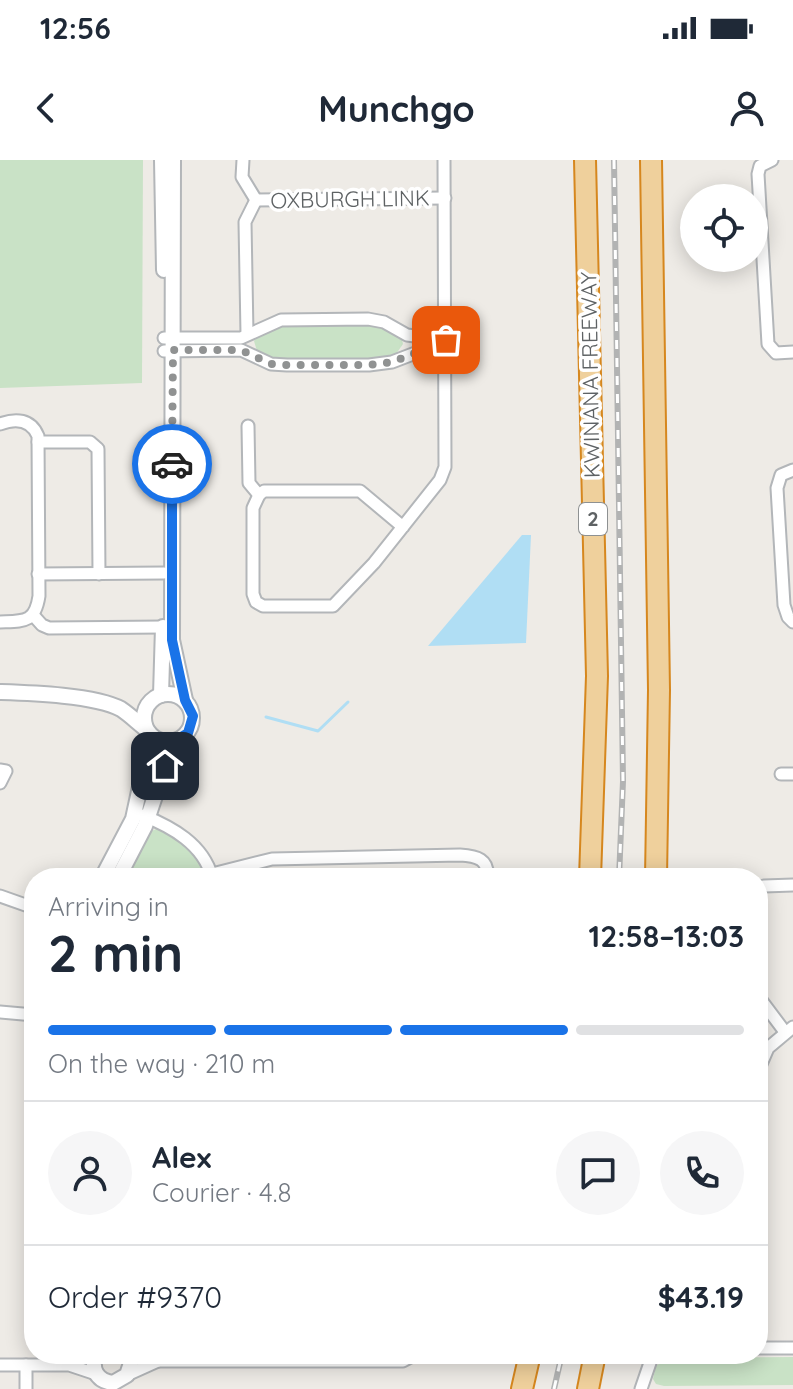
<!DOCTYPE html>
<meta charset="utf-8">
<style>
body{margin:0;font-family:Quicksand,sans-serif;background:#f6f6f7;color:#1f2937;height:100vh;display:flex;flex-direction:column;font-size:30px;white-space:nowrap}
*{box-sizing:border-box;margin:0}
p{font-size:26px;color:#747a83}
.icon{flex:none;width:44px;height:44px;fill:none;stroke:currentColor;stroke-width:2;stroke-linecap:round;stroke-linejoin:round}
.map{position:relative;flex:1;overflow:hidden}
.details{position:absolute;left:24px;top:708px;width:744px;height:496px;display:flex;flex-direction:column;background:#fff;border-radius:32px;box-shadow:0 4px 20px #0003}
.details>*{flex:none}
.controls{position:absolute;left:680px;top:24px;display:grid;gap:16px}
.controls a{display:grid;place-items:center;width:88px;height:88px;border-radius:50%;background:#fff;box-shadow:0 4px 20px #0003;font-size:40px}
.pin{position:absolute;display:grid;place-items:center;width:68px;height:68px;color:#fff;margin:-34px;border-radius:16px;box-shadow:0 4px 12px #0006}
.courier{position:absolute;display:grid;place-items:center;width:80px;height:80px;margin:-40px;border:6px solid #1a73e8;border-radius:50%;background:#fff;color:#222;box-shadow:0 2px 10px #0007}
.summary em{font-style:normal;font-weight:800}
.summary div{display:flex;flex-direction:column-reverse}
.summary{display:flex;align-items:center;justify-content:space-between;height:136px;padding:0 24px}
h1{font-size:52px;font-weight:800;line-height:60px}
.bar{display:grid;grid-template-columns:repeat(4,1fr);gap:12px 8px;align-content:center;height:96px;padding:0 24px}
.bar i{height:10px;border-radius:6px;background:#e0e1e3}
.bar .selected{background:#1a73e8}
.bar p{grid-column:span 4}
.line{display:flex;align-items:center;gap:20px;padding:0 24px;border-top:2px solid #e0e1e3}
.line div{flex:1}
.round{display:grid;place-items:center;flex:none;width:84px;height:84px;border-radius:42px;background:#f6f6f7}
.status{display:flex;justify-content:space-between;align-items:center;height:56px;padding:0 40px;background:#fff;direction:ltr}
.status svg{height:22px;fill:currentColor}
header{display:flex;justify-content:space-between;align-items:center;height:104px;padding:0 24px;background:#fff;font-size:36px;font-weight:800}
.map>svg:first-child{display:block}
.green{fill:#c9e2c6}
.water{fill:#b0def4}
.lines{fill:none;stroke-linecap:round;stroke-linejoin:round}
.stream{stroke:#b0def4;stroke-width:3}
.minor-casing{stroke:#b3b6b9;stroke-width:15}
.tertiary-casing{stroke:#b3b6b9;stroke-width:18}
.motorway-casing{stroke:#d6871e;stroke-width:24}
.minor{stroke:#fff;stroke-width:11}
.tertiary{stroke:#fff;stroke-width:14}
.motorway{stroke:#efd09c;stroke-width:20}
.rail-casing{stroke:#b2b3b3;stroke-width:6}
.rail{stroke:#fff;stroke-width:3;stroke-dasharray:9;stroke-linecap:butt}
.done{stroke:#909292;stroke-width:8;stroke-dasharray:0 14.4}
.route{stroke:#1a73e8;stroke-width:10}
.labels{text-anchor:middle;stroke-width:7;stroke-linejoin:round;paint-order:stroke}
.shield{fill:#fff;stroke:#8e9192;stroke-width:2}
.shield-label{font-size:20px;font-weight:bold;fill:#5e6264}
.street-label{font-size:22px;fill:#5e6264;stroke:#fff}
</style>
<div class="status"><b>12:56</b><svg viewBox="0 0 49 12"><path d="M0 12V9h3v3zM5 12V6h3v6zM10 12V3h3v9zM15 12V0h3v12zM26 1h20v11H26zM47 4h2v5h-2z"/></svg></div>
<header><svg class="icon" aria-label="back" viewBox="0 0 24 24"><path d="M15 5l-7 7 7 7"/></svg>Munchgo<svg class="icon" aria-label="person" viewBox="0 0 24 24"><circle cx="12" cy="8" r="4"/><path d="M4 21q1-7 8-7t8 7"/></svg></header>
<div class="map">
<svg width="793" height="1229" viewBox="0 0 793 1229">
<rect width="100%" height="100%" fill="#eeebe6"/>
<g class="green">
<path d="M0 0H143L142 223 0 228Z"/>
<path d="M291 162 381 165 401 175 403 184 396 194 381 200H277L257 191 254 181 261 171Z"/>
<path d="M160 668C182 675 200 698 208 718H123C131 701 139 672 160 668Z"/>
<path d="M793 1197V1225L664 1226 656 1224 653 1219 656 1206 667 1198Z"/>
</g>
<path class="water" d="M522 375H531L526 483 428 486Z"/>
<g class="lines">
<path class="stream" d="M266 557 318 571 348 542"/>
<g class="minor-casing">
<g id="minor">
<path d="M243 0 242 17 256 40"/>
<path d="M772 0 760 6 758 14 768 184 776 193 793 192"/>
<path d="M256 40 445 38"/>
<path d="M247 174 245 62 256 40"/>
<path d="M164 178H241L281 160 368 159 384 162 407 175 446 180"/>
<path d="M164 191 241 190 271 204 287 205H369L392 202 418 192 445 194"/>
<path d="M0 264C16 258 31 259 38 276L39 436C35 463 24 461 0 462"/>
<path d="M248 266 249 323 259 335"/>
<path d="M38 282H90L98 289 99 414"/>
<path d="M793 310 781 315 777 328 784 445 788 457 793 462"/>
<path d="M403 367 360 331H264L259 335 253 348V434L256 442 263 446H333L374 403 440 320 445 307 444 0"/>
<path d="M38 414 164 413"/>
<path d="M33 455 42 465 49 468 163 467"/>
<path d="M0 610 6 611 0 623"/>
<path d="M781 614H793"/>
<path d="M142 655C172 667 203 684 212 717"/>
<path d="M212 714 272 699 460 695C477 696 489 699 487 718"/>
<path d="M758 731 764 726 793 725"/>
<path d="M0 736 34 748"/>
<path d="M758 836 785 872"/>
<path d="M0 852 34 855"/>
<path d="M758 911 768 888 793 867"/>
<path d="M758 1184V1188H793"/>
<path d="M133 1194 158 1201H403L416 1194"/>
<path d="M0 1205H69L96 1214"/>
<path d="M127 1215 158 1201"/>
<path d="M26 1229V1205"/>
<path d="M641 1229 653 1194"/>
</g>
</g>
<g class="tertiary-casing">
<g id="tertiary">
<path d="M162 0 164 110"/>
<path d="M173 0 172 480 185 540"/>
<path d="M0 532C30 533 95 535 121 549 130 555 138 563 146 569"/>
<circle cx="168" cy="558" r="24"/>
<path d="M161 535 163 467"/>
<path d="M102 718 133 659 151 576"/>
<path d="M118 718 145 666 173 582"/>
<path d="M96 1194C90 1209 97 1221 113 1223L127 1215 131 1203 128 1194"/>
</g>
</g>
<g class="motorway-casing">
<g id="motorway">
<path d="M585 0 597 516 590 718"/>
<path d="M651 0 659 530 656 718"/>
<path d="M522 1229 530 1194"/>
<path d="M588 1229 595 1194"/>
</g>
</g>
<use href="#minor" class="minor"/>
<use href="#tertiary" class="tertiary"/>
<use href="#motorway" class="motorway"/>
<g class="rail-casing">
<g id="rail">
<path d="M614 0 623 621 619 718"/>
<path d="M554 1229 562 1194"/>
</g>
</g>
<use href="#rail" class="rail"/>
</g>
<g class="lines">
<path class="done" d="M172 304 173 190H241L271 204 287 205H369L392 202 418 192 445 194 446 180"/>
<path class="route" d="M165 606 173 582 188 573 193 556 185 540 172 480V304"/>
</g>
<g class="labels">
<rect class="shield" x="579" y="343" width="28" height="32" rx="6"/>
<g class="shield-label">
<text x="593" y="366">2</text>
</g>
<g class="street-label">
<text transform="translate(350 39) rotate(-1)" y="8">OXBURGH LINK</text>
<text transform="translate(590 215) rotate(-91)" y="8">KWINANA FREEWAY</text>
</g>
</g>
</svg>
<div class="controls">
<a><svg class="icon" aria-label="locate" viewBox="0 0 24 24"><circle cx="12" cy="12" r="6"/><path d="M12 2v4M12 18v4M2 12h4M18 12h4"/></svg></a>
</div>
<div class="pin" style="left:446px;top:180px;background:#ea580c"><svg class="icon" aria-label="bag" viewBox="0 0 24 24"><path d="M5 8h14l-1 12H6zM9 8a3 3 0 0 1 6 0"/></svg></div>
<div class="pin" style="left:165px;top:606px;background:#1f2937"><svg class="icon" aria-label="home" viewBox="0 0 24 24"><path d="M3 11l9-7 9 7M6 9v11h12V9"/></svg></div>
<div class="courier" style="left:172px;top:304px"><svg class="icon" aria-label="car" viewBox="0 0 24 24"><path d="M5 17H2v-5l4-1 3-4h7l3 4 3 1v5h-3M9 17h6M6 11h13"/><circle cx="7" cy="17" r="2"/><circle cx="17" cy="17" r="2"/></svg></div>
<section class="details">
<div class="summary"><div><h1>2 min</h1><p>Arriving in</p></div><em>12:58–13:03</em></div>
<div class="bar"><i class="selected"></i><i class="selected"></i><i class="selected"></i><i></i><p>On the way · 210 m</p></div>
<div class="line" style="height:144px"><a class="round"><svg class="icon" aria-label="person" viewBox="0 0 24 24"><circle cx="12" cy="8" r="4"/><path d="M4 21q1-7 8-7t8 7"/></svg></a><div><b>Alex</b><p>Courier · 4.8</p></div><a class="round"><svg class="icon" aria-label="chat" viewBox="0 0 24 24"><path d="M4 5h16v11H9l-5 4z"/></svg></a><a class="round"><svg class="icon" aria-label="phone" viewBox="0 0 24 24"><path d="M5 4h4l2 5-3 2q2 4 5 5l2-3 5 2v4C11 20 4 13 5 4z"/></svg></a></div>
<div class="line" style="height:104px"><div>Order #9370</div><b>$43.19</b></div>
</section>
</div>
